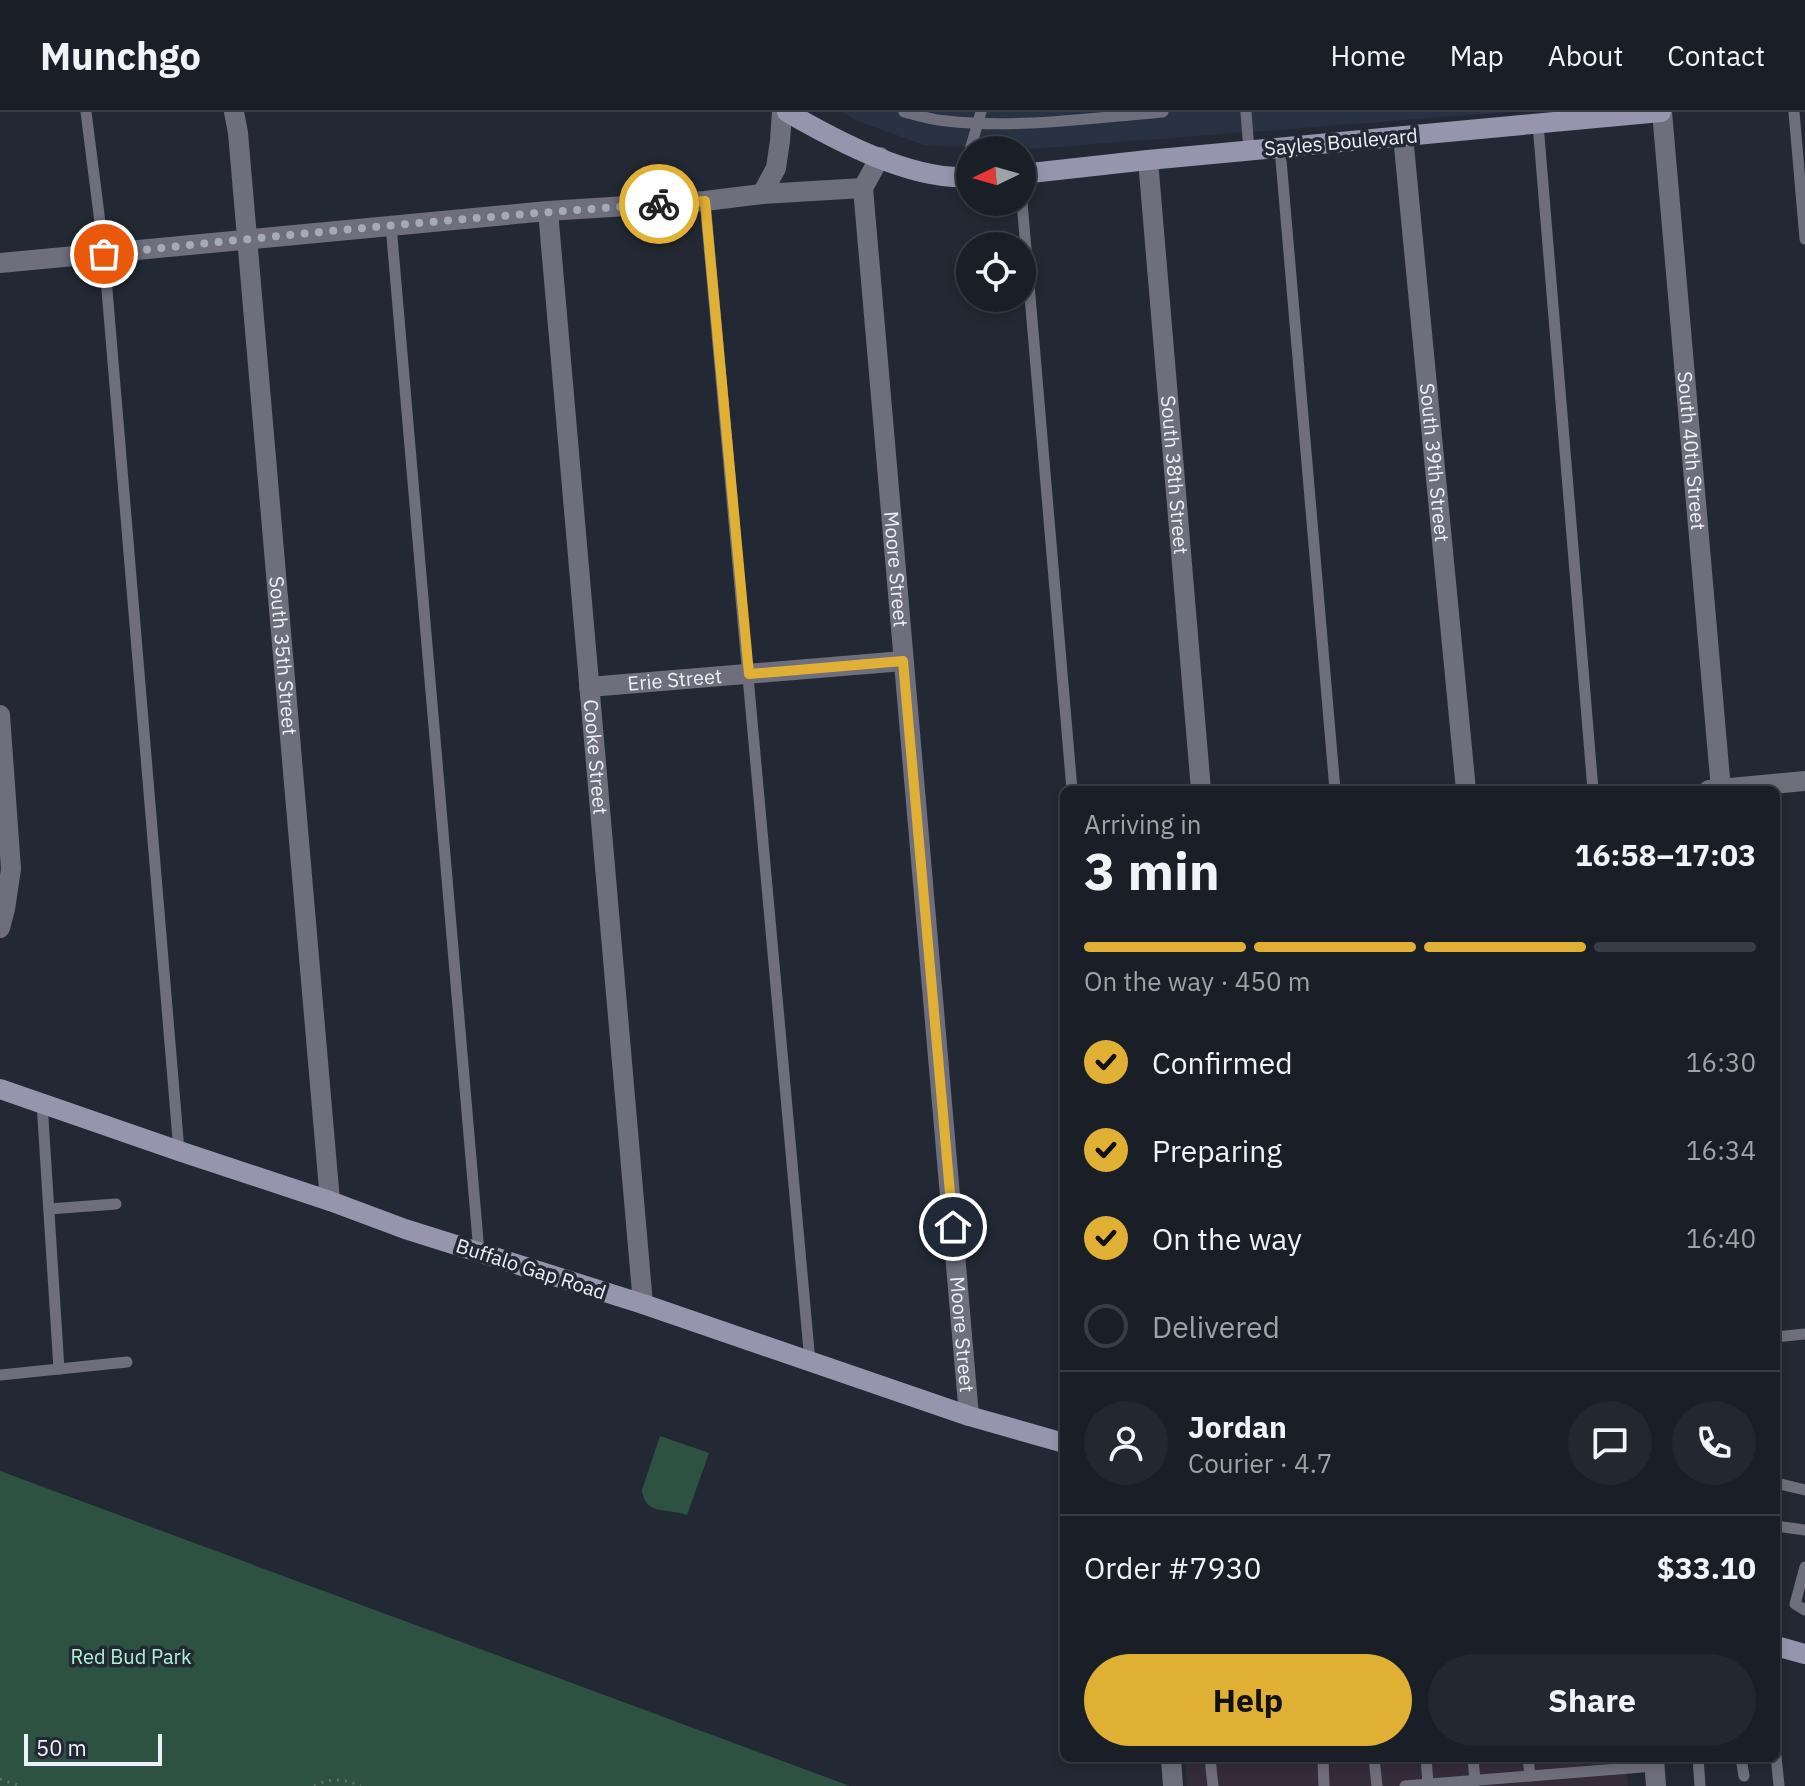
<!DOCTYPE html>
<meta charset="utf-8">
<style>
body{margin:0;font-family:"IBM Plex Sans",sans-serif;background:#23272f;color:#f1f3f6;height:100vh;display:flex;flex-direction:column;font-size:30px;white-space:nowrap}
*{box-sizing:border-box;margin:0}
p{font-size:26px;color:#9fa2a7}
.icon{flex:none;width:44px;height:44px;fill:none;stroke:currentColor;stroke-width:2;stroke-linecap:round;stroke-linejoin:round}
.map{position:relative;flex:1;overflow:hidden}
.panel{position:absolute;left:1060px;top:674px;width:720px;height:976px;display:flex;flex-direction:column;background:#1a1f27;border-radius:12px;box-shadow:0 4px 12px #0003,0 0 0 2px #383d44}
.panel>*{flex:none}
.needle{width:52px;rotate:265deg}
.controls{position:absolute;left:956px;top:24px;display:grid;gap:16px}
.controls a{display:grid;place-items:center;width:80px;height:80px;border-radius:50%;background:#1a1f27;box-shadow:0 4px 12px #0003,0 0 0 2px #383d44;font-size:40px}
.scale{position:absolute;left:24px;bottom:20px;width:138px;box-sizing:border-box;padding-left:8px;border:4px solid #ecf0f8;border-top:0;font-size:22px;line-height:28px;white-space:nowrap;color:#ecf0f8;-webkit-text-stroke:6px #232934;paint-order:stroke}
.pin{position:absolute;display:grid;place-items:center;width:68px;height:68px;color:#fff;margin:-34px;border:4px solid #fff;border-radius:50%;box-shadow:0 2px 8px #0007}
.courier{position:absolute;display:grid;place-items:center;width:80px;height:80px;margin:-40px;border:6px solid #dfb034;border-radius:50%;background:#fff;color:#222;box-shadow:0 2px 10px #0007}
.headline em{font-style:normal;font-weight:700}
.headline div{display:flex;flex-direction:column-reverse}
.headline{display:flex;align-items:center;justify-content:space-between;height:136px;padding:0 24px}
h1{font-size:52px;font-weight:700;line-height:60px}
.bar{display:grid;grid-template-columns:repeat(4,1fr);gap:12px 8px;align-content:center;height:96px;padding:0 24px}
.bar i{height:10px;border-radius:6px;background:#383d44}
.bar .current{background:#dfb034}
.bar p{grid-column:span 4}
.line{display:flex;align-items:center;gap:20px;padding:0 24px;border-top:2px solid #383d44}
.line div{flex:1}
.round{display:grid;place-items:center;flex:none;width:84px;height:84px;border-radius:42px;background:#23272f}
ol{padding:0 24px;list-style:none}
li{display:flex;align-items:center;gap:24px;height:88px}
li p{margin-inline-start:auto}
li .icon{padding:8px;border-radius:50%;background:#dfb034;color:#111;stroke-width:4}
li:last-child{color:#9fa2a7}
li i{width:44px;height:44px;border:4px solid #383d44;border-radius:50%}
.action{display:flex;gap:16px;margin-top:auto;padding:16px 24px}
.action a{flex:1;height:92px;border-radius:48px;background:#dfb034;color:#111;font-size:32px;font-weight:700;line-height:92px;text-align:center}
.action a+a{background:#23272f;color:#f1f3f6}
header{display:flex;align-items:center;gap:48px;box-sizing:border-box;height:112px;padding:0 40px;background:#1a1f27;border-bottom:2px solid #383d44}
header strong{font-size:38px}
nav{display:flex;gap:44px;margin-inline-start:auto;font-size:28px}
.map>svg:first-child{display:block}
.commercial{fill:#352c3b}
.built{fill:#293242}
.green{fill:#2e5242}
.lines{fill:none;stroke-linecap:round;stroke-linejoin:round}
.path{stroke:#646974;stroke-width:3;stroke-dasharray:2 6;stroke-linecap:butt}
.lane{stroke:#6f6e7d;stroke-width:11}
.street{stroke:#6f6e7d;stroke-width:20}
.secondary{stroke:#9794ae;stroke-width:20}
.done{stroke:#a6aab3;stroke-width:8;stroke-dasharray:0 14.4}
.route{stroke:#dfb034;stroke-width:10}
.labels{text-anchor:middle;stroke-width:7;stroke-linejoin:round;paint-order:stroke}
.street-label{font-size:20px;fill:#ecf0f8;stroke:#232934}
.park-label{font-size:20px;fill:#aef5d3;stroke:#232934}
</style>
<header>
<strong>Munchgo</strong>
<nav><a>Home</a><a>Map</a><a>About</a><a>Contact</a></nav>
</header>
<div class="map">
<svg width="1805" height="1674" viewBox="0 0 1805 1674">
<rect width="100%" height="100%" fill="#232934"/>
<path class="commercial" d="M1185 1646H1625L1628 1674H1187Z"/>
<path class="built" d="M842 0H1510L1030 37 924 33 855 8Z"/>
<g class="green">
<path d="M660 1324 709 1341 687 1403C668 1396 645 1404 642 1378Z"/>
<path d="M0 1359 850 1674H0Z"/>
</g>
<g class="lines">
<g class="path">
<path d="M0 1667 20 1674"/>
<path d="M314 1674C331 1665 344 1667 361 1674"/>
</g>
<g class="lane">
<path d="M86 0 104 142 179 1039"/>
<path d="M904 0C917 3 932 8 946 9 1018 17 1091 6 1163 0"/>
<path d="M1246 0 1249 38"/>
<path d="M1794 0 1805 127"/>
<path d="M1538 12 1593 678"/>
<path d="M1280 36 1335 678"/>
<path d="M970 38 981 0"/>
<path d="M705 89 810 1250"/>
<path d="M1022 90 1072 678"/>
<path d="M391 113 479 1140"/>
<path d="M42 991 59 1257"/>
<path d="M49 1097 116 1092"/>
<path d="M1776 1225 1805 1222"/>
<path d="M0 1263 127 1250"/>
<path d="M1776 1371 1805 1378"/>
<path d="M1776 1414 1805 1418"/>
<path d="M1805 1455 1795 1492 1805 1498"/>
<path d="M1776 1644 1779 1674"/>
<path d="M1210 1646 1213 1674"/>
<path d="M1323 1646 1324 1674"/>
<path d="M1374 1646 1377 1674"/>
<path d="M1426 1646 1428 1672"/>
<path d="M1473 1646 1475 1669"/>
<path d="M1528 1646 1530 1664"/>
<path d="M1698 1646 1700 1674"/>
<path d="M1741 1646 1744 1664"/>
<path d="M1405 1674 1655 1654"/>
</g>
<g class="street">
<path id="s1" d="M234 0 238 21 330 1089"/>
<path id="s2" d="M1662 0 1721 678"/>
<path id="s3" d="M1403 24 1466 678"/>
<path id="s4" d="M880 45 863 76 969 1304"/>
<path id="s5" d="M1148 48 1201 678"/>
<path d="M762 82 776 56 780 29 782 0"/>
<path id="s6" d="M548 99 643 1192"/>
<path d="M0 151 548 99 705 89 762 82 863 76"/>
<path id="s7" d="M589 575 903 549"/>
<path d="M0 603 11 757 5 797 0 816"/>
<path d="M1709 678 1805 669"/>
<path d="M1171 1646 1173 1674"/>
<path d="M1654 1646 1656 1674"/>
</g>
<g class="secondary">
<path d="M787 0C837 29 912 69 970 65"/>
<path d="M1022 62 1148 48 1661 0"/>
<path d="M0 977 179 1039 330 1089 405 1117 643 1192 969 1304 1064 1331"/>
<path d="M1776 1534 1805 1542"/>
</g>
</g>
<g class="lines">
<path class="done" d="M104 142C289 122 474 105 659 92"/>
<path class="route" d="M659 92 705 89 749 562 903 549 953 1115"/>
</g>
<g class="labels">
<g class="street-label">
<text transform="translate(1341 30) rotate(-5)" y="7">Sayles Boulevard</text>
<text dy="7" stroke="none"><textPath href="#s2" startOffset="340">South 40th Street</textPath></text>
<text dy="7" stroke="none"><textPath href="#s3" startOffset="328">South 39th Street</textPath></text>
<text dy="7" stroke="none"><textPath href="#s5" startOffset="316">South 38th Street</textPath></text>
<text dy="7" stroke="none"><textPath href="#s4" startOffset="418">Moore Street</textPath></text>
<text dy="7" stroke="none"><textPath href="#s1" startOffset="546">South 35th Street</textPath></text>
<text dy="7" stroke="none"><textPath href="#s7" startOffset="86">Erie Street</textPath></text>
<text dy="7" stroke="none"><textPath href="#s6" startOffset="548">Cooke Street</textPath></text>
<text transform="translate(531 1157) rotate(18)" y="7">Buffalo Gap Road</text>
<text dy="7" stroke="none"><textPath href="#s4" startOffset="1186">Moore Street</textPath></text>
</g>
<g class="park-label">
<text x="131" y="1552">Red Bud Park</text>
</g>
</g>
</svg>
<div class="controls">
<a><svg class="needle" viewBox="-14 -14 28 28"><path d="M0-13l5 13h-10z" fill="#e53935"/><path d="M0 13l5-13h-10z" fill="#9fa2a7"/></svg></a>
<a><svg class="icon" aria-label="locate" viewBox="0 0 24 24"><circle cx="12" cy="12" r="6"/><path d="M12 2v4M12 18v4M2 12h4M18 12h4"/></svg></a>
</div>
<div class="scale">50 m</div>
<div class="pin" style="left:104px;top:142px;background:#ea580c"><svg class="icon" aria-label="bag" viewBox="0 0 24 24"><path d="M5 8h14l-1 12H6zM9 8a3 3 0 0 1 6 0"/></svg></div>
<div class="pin" style="left:953px;top:1115px;background:#1f2937"><svg class="icon" aria-label="home" viewBox="0 0 24 24"><path d="M3 11l9-7 9 7M6 9v11h12V9"/></svg></div>
<div class="courier" style="left:659px;top:92px"><svg class="icon" aria-label="bike" viewBox="0 0 24 24"><circle cx="6" cy="16" r="4"/><circle cx="18" cy="16" r="4"/><path d="M6 16l4-8h5l3 8M10 8l3 8H6M13 5h3"/></svg></div>
<section class="panel">
<div class="headline"><div><h1>3 min</h1><p>Arriving in</p></div><em>16:58–17:03</em></div>
<div class="bar"><i class="current"></i><i class="current"></i><i class="current"></i><i></i><p>On the way · 450 m</p></div>
<ol>
<li><svg class="icon" aria-label="check" viewBox="0 0 24 24"><path d="M5 12l5 5 9-10"/></svg>Confirmed<p>16:30</p></li>
<li><svg class="icon" aria-label="check" viewBox="0 0 24 24"><path d="M5 12l5 5 9-10"/></svg>Preparing<p>16:34</p></li>
<li><svg class="icon" aria-label="check" viewBox="0 0 24 24"><path d="M5 12l5 5 9-10"/></svg>On the way<p>16:40</p></li>
<li><i></i>Delivered</li>
</ol>
<div class="line" style="height:144px"><a class="round"><svg class="icon" aria-label="person" viewBox="0 0 24 24"><circle cx="12" cy="8" r="4"/><path d="M4 21q1-7 8-7t8 7"/></svg></a><div><b>Jordan</b><p>Courier · 4.7</p></div><a class="round"><svg class="icon" aria-label="chat" viewBox="0 0 24 24"><path d="M4 5h16v11H9l-5 4z"/></svg></a><a class="round"><svg class="icon" aria-label="phone" viewBox="0 0 24 24"><path d="M5 4h4l2 5-3 2q2 4 5 5l2-3 5 2v4C11 20 4 13 5 4z"/></svg></a></div>
<div class="line" style="height:104px"><div>Order #7930</div><b>$33.10</b></div>
<div class="action"><a>Help</a><a>Share</a></div>
</section>
</div>
